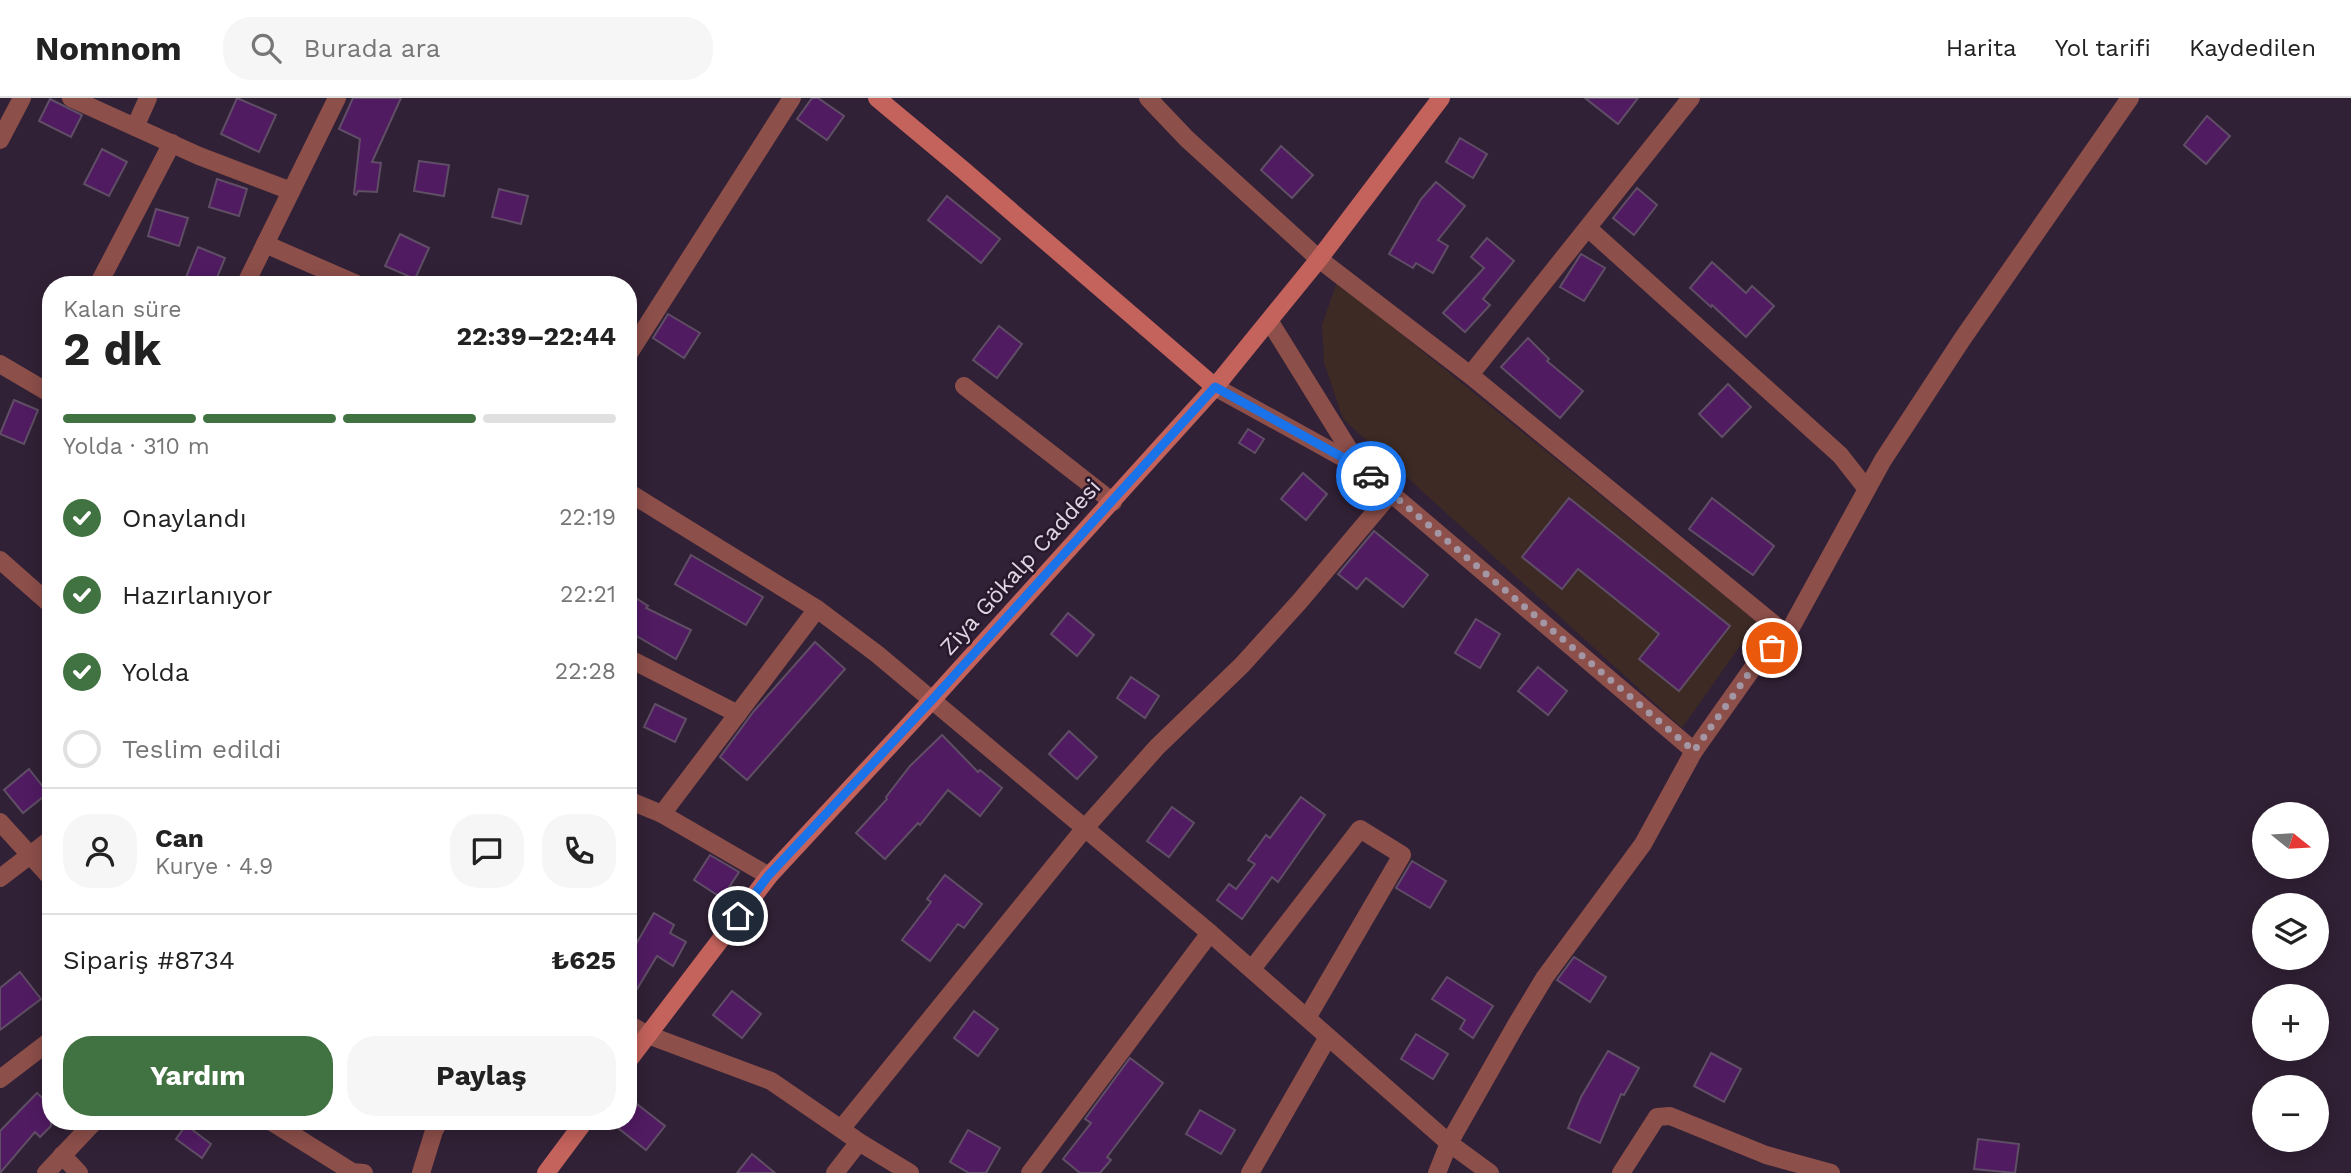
<!DOCTYPE html>
<html lang="tr">
<meta charset="utf-8">
<style>
body{margin:0;font-family:"Work Sans",sans-serif;background:#f6f6f6;color:#222;height:100vh;display:flex;flex-direction:column;font-size:26px;white-space:nowrap}
*{box-sizing:border-box;margin:0}
p{font-size:23px;color:#767676}
.icon{flex:none;width:38px;height:38px;fill:none;stroke:currentColor;stroke-width:2;stroke-linecap:round;stroke-linejoin:round}
.map{position:relative;flex:1;overflow:hidden}
.details{position:absolute;left:42px;top:178px;width:595px;height:854px;display:flex;flex-direction:column;background:#fff;border-radius:28px;box-shadow:0 4px 18px #0003}
.details>*{flex:none}
.needle{width:46px;rotate:108deg}
.buttons{position:absolute;left:2252px;top:704px;display:grid;gap:14px}
.buttons a{display:grid;place-items:center;width:77px;height:77px;border-radius:50%;background:#fff;box-shadow:0 4px 18px #0003;font-size:35px}
.pin{position:absolute;display:grid;place-items:center;width:60px;height:60px;color:#fff;margin:-30px;border:4px solid #fff;border-radius:50%;box-shadow:0 2px 7px #0007}
.courier{position:absolute;display:grid;place-items:center;width:70px;height:70px;margin:-35px;border:5px solid #1a73e8;border-radius:50%;background:#fff;color:#222;box-shadow:0 2px 9px #0007}
.head em{font-style:normal;font-weight:700}
.head div{display:flex;flex-direction:column-reverse}
.head{display:flex;align-items:center;justify-content:space-between;height:119px;padding:0 21px}
h1{font-size:46px;font-weight:700;line-height:52px}
.bar{display:grid;grid-template-columns:repeat(4,1fr);gap:10px 7px;align-content:center;height:84px;padding:0 21px}
.bar i{height:9px;border-radius:5px;background:#e0e0e0}
.bar .active{background:#417241}
.bar p{grid-column:span 4}
.line{display:flex;align-items:center;gap:18px;padding:0 21px;border-top:2px solid #e0e0e0}
.line div{flex:1}
.round{display:grid;place-items:center;flex:none;width:74px;height:74px;border-radius:28px;background:#f6f6f6}
ol{padding:0 21px;list-style:none}
li{display:flex;align-items:center;gap:21px;height:77px}
li p{margin-inline-start:auto}
li .icon{padding:7px;border-radius:50%;background:#417241;color:#fff;stroke-width:4}
li:last-child{color:#767676}
li i{width:38px;height:38px;border:4px solid #e0e0e0;border-radius:50%}
.primary-button{display:flex;gap:14px;margin-top:auto;padding:14px 21px}
.primary-button a{flex:1;height:80px;border-radius:28px;background:#417241;color:#fff;font-size:28px;font-weight:700;line-height:80px;text-align:center}
.primary-button a+a{background:#f6f6f6;color:#222}
header{display:flex;align-items:center;gap:42px;box-sizing:border-box;height:98px;padding:0 35px;background:#fff;border-bottom:2px solid #e0e0e0}
header strong{font-size:33px}
nav{display:flex;gap:38px;margin-inline-start:auto;font-size:24px}
.search{width:490px;height:63px;background:#f6f6f6;display:flex;align-items:center;gap:18px;box-sizing:border-box;padding:0 24px;border-radius:28px;color:#767676;font-size:26px}
.map>svg:first-child{display:block}
.education{fill:#3d2a25}
.building{fill:#511b62;stroke:#5f4e65;stroke-width:2}
.lines{fill:none;stroke-linecap:round;stroke-linejoin:round}
.street{stroke:#8d4f4a;stroke-width:18}
.secondary{stroke:#c4625c;stroke-width:18}
.done{stroke:#a397a6;stroke-width:7;stroke-dasharray:0 12.6}
.route{stroke:#1a73e8;stroke-width:9}
.labels{text-anchor:middle;stroke-width:5;stroke-linejoin:round;paint-order:stroke}
.street-label{font-size:23px;fill:#e0d6e3;stroke:#27182c}
</style>
<header>
<strong>Nomnom</strong>
<div class="search"><svg class="icon" aria-label="search" viewBox="0 0 24 24"><circle cx="10" cy="10" r="6"/><path d="M15 15l6 6"/></svg>Burada ara</div>
<nav><a>Harita</a><a>Yol tarifi</a><a>Kaydedilen</a></nav>
</header>
<div class="map">
<svg width="2351" height="1075" viewBox="0 0 2351 1075">
<rect width="100%" height="100%" fill="#312136"/>
<path class="education" d="M1337 184 1757 524 1682 630 1343 321 1324 264 1322 227Z"/>
<g class="building">
<path d="M237 0 276 17 259 54 221 36Z"/>
<path d="M353 0H401L372 64 381 65 377 94 358 93 356 97 354 96 360 41 339 31Z"/>
<path d="M812 0H818L844 18 827 42 797 21Z"/>
<path d="M1585 0H1638L1618 26Z"/>
<path d="M50 1 82 17 71 39 39 23Z"/>
<path d="M2207 18 2230 38 2206 66 2184 47Z"/>
<path d="M1460 40 1487 56 1473 80 1446 64Z"/>
<path d="M1281 48 1313 77 1292 100 1261 72Z"/>
<path d="M102 51 127 64 109 98 84 86Z"/>
<path d="M419 63 449 67 444 98 414 93Z"/>
<path d="M217 81 247 91 239 118 209 109Z"/>
<path d="M1436 84 1465 108 1438 142 1448 148 1433 175 1416 165 1413 170 1389 156 1421 101Z"/>
<path d="M1637 90 1657 107 1634 137 1613 120Z"/>
<path d="M499 91 528 98 521 126 492 119Z"/>
<path d="M947 98 1000 141 981 165 928 122Z"/>
<path d="M156 111 188 120 179 148 148 138Z"/>
<path d="M400 136 429 150 415 181 385 168Z"/>
<path d="M1487 140 1514 163 1483 201 1490 207 1465 234 1443 215 1484 170 1471 159Z"/>
<path d="M198 149 225 160 214 187H183Z"/>
<path d="M1581 156 1605 170 1584 203 1560 189Z"/>
<path d="M1712 164 1746 195 1752 188 1774 208 1746 239 1712 207 1711 209 1690 190Z"/>
<path d="M668 216 700 235 684 260 653 240Z"/>
<path d="M999 228 1022 246 997 280 973 262Z"/>
<path d="M1528 240 1549 261 1547 263 1583 293 1560 320 1501 269Z"/>
<path d="M1728 286 1751 309 1722 339 1699 316Z"/>
<path d="M14 302 38 312 24 346 0 336Z"/>
<path d="M1248 331 1264 341 1255 355 1239 345Z"/>
<path d="M1303 375 1327 396 1306 422 1281 401Z"/>
<path d="M1569 400 1730 528 1679 593 1639 561 1659 536 1578 471 1562 491 1522 459Z"/>
<path d="M1712 400 1774 448 1753 477 1689 431Z"/>
<path d="M1374 433 1428 477 1403 509 1366 480 1357 491 1338 476Z"/>
<path d="M691 457 763 499 746 527 675 486Z"/>
<path d="M628 495 648 508 646 510 691 532 676 561 628 533Z"/>
<path d="M1068 515 1094 537 1077 558 1051 536Z"/>
<path d="M1476 521 1500 536 1480 570 1455 555Z"/>
<path d="M815 544 845 571 747 682 720 659 754 613Z"/>
<path d="M1538 569 1567 593 1548 617 1518 593Z"/>
<path d="M1131 579 1159 598 1145 620 1117 600Z"/>
<path d="M655 606 686 621 675 644 644 629Z"/>
<path d="M1069 633 1097 659 1077 681 1049 656Z"/>
<path d="M942 637 978 674 980 672 1002 690 980 718 948 692 920 727 918 725 885 761 856 735 887 701 886 699 910 668Z"/>
<path d="M29 671 48 695 23 715 4 692Z"/>
<path d="M1301 699 1325 717 1278 784 1272 779 1242 821 1217 802 1229 786 1236 791 1255 766 1248 762 1266 737 1270 740Z"/>
<path d="M1172 709 1194 725 1169 759 1147 743Z"/>
<path d="M710 757 739 774 722 800 694 782Z"/>
<path d="M1412 763 1446 783 1430 810 1396 790Z"/>
<path d="M945 777 982 806 964 830 958 826 930 863 902 842 931 804 927 801Z"/>
<path d="M654 815 674 827 670 835 686 844 673 868 657 858 628 906V860Z"/>
<path d="M1574 859 1606 879 1590 904 1557 882Z"/>
<path d="M20 874 41 901 0 932V890Z"/>
<path d="M1447 879 1493 908 1473 940 1460 931 1465 922 1432 901Z"/>
<path d="M732 893 761 916 742 940 713 917Z"/>
<path d="M974 913 998 931 978 958 954 940Z"/>
<path d="M1416 936 1448 956 1433 981 1401 961Z"/>
<path d="M1608 953 1639 970 1624 997 1621 996 1600 1045 1568 1030 1581 999Z"/>
<path d="M1711 955 1741 971 1724 1004 1694 988Z"/>
<path d="M1130 960 1163 985 1107 1059 1111 1062 1100 1075H1080L1063 1061 1091 1025 1085 1021Z"/>
<path d="M37 995 51 1008V1028L40 1039 35 1034 0 1075V1033Z"/>
<path d="M637 1006 665 1028 646 1052 618 1030 623 1024H628V1017Z"/>
<path d="M1200 1012 1235 1032 1221 1056 1186 1036Z"/>
<path d="M186 1027 211 1046 202 1060 176 1041Z"/>
<path d="M968 1032 1000 1050 986 1075H969L950 1064Z"/>
<path d="M1978 1041 2019 1046 2015 1075 1974 1071Z"/>
<path d="M752 1056 775 1075H737Z"/>
</g>
<g class="lines">
<g class="street">
<path d="M71 0 199 58 291 93"/>
<path d="M1148 0 1187 41 1319 161 1470 277 1787 537"/>
<path d="M135 29 148 0"/>
<path d="M0 42 22 0"/>
<path d="M1589 131 1840 357 1866 390"/>
<path d="M265 146 359 187"/>
<path d="M98 187 172 45"/>
<path d="M245 187 337 0"/>
<path d="M1270 224 1358 366"/>
<path d="M628 257 792 0"/>
<path d="M0 266 51 296"/>
<path d="M1470 277 1691 0"/>
<path d="M964 288 1113 404"/>
<path d="M1215 289 1360 369 1694 653"/>
<path d="M628 394 817 511 877 556 1210 835 1449 1045 1490 1075"/>
<path d="M0 462 51 507"/>
<path d="M628 560 738 616"/>
<path d="M628 702 662 716 769 778"/>
<path d="M662 716 817 511"/>
<path d="M0 724 51 780"/>
<path d="M0 780 51 741"/>
<path d="M1252 871 1360 731 1402 757 1307 920"/>
<path d="M628 926 648 937 771 983 841 1031"/>
<path d="M0 981 51 942"/>
<path d="M272 1024 352 1074 364 1075"/>
<path d="M859 1044 910 1075"/>
<path d="M62 1057 79 1075"/>
<path d="M46 1075 94 1024"/>
<path d="M421 1075 434 1033 439 1024"/>
<path d="M835 1075 859 1044 841 1031 1085 730 1157 649 1242 567 1300 503 1391 395"/>
<path d="M1030 1075 1210 835"/>
<path d="M1250 1075 1328 939"/>
<path d="M1437 1075 1449 1045 1516 927 1545 879 1643 746 1694 653 1757 564 1787 537 1883 362 1963 240 2130 0"/>
<path d="M1621 1075 1657 1019 1670 1018 1766 1057 1831 1075"/>
</g>
<g class="secondary">
<path d="M877 0 962 71 1215 289"/>
<path d="M628 963 769 778 932 602 1215 289 1319 161 1441 0"/>
<path d="M546 1075 584 1024"/>
</g>
</g>
<g class="lines">
<path class="done" d="M1371 378 1694 653 1757 564 1772 550"/>
<path class="route" d="M738 818 768 778 932 602 1215 289 1360 369 1371 378"/>
</g>
<g class="labels">
<g class="street-label">
<text transform="translate(1020 469) rotate(-48)" y="8">Ziya Gökalp Caddesi</text>
</g>
</g>
</svg>
<div class="buttons">
<a><svg class="needle" viewBox="-14 -14 28 28"><path d="M0-13l5 13h-10z" fill="#e53935"/><path d="M0 13l5-13h-10z" fill="#767676"/></svg></a>
<a><svg class="icon" aria-label="layers" viewBox="0 0 24 24"><path d="M12 4l9 5-9 5-9-5zM3 14l9 5 9-5"/></svg></a>
<a>+</a>
<a>−</a>
</div>
<div class="pin" style="left:1772px;top:550px;background:#ea580c"><svg class="icon" aria-label="bag" viewBox="0 0 24 24"><path d="M5 8h14l-1 12H6zM9 8a3 3 0 0 1 6 0"/></svg></div>
<div class="pin" style="left:738px;top:818px;background:#1f2937"><svg class="icon" aria-label="home" viewBox="0 0 24 24"><path d="M3 11l9-7 9 7M6 9v11h12V9"/></svg></div>
<div class="courier" style="left:1371px;top:378px"><svg class="icon" aria-label="car" viewBox="0 0 24 24"><path d="M5 17H2v-5l4-1 3-4h7l3 4 3 1v5h-3M9 17h6M6 11h13"/><circle cx="7" cy="17" r="2"/><circle cx="17" cy="17" r="2"/></svg></div>
<section class="details">
<div class="head"><div><h1>2 dk</h1><p>Kalan süre</p></div><em>22:39–22:44</em></div>
<div class="bar"><i class="active"></i><i class="active"></i><i class="active"></i><i></i><p>Yolda · 310 m</p></div>
<ol>
<li><svg class="icon" aria-label="check" viewBox="0 0 24 24"><path d="M5 12l5 5 9-10"/></svg>Onaylandı<p>22:19</p></li>
<li><svg class="icon" aria-label="check" viewBox="0 0 24 24"><path d="M5 12l5 5 9-10"/></svg>Hazırlanıyor<p>22:21</p></li>
<li><svg class="icon" aria-label="check" viewBox="0 0 24 24"><path d="M5 12l5 5 9-10"/></svg>Yolda<p>22:28</p></li>
<li><i></i>Teslim edildi</li>
</ol>
<div class="line" style="height:126px"><a class="round"><svg class="icon" aria-label="person" viewBox="0 0 24 24"><circle cx="12" cy="8" r="4"/><path d="M4 21q1-7 8-7t8 7"/></svg></a><div><b>Can</b><p>Kurye · 4.9</p></div><a class="round"><svg class="icon" aria-label="chat" viewBox="0 0 24 24"><path d="M4 5h16v11H9l-5 4z"/></svg></a><a class="round"><svg class="icon" aria-label="phone" viewBox="0 0 24 24"><path d="M5 4h4l2 5-3 2q2 4 5 5l2-3 5 2v4C11 20 4 13 5 4z"/></svg></a></div>
<div class="line" style="height:91px"><div>Sipariş #8734</div><b>₺625</b></div>
<div class="primary-button"><a>Yardım</a><a>Paylaş</a></div>
</section>
</div>
